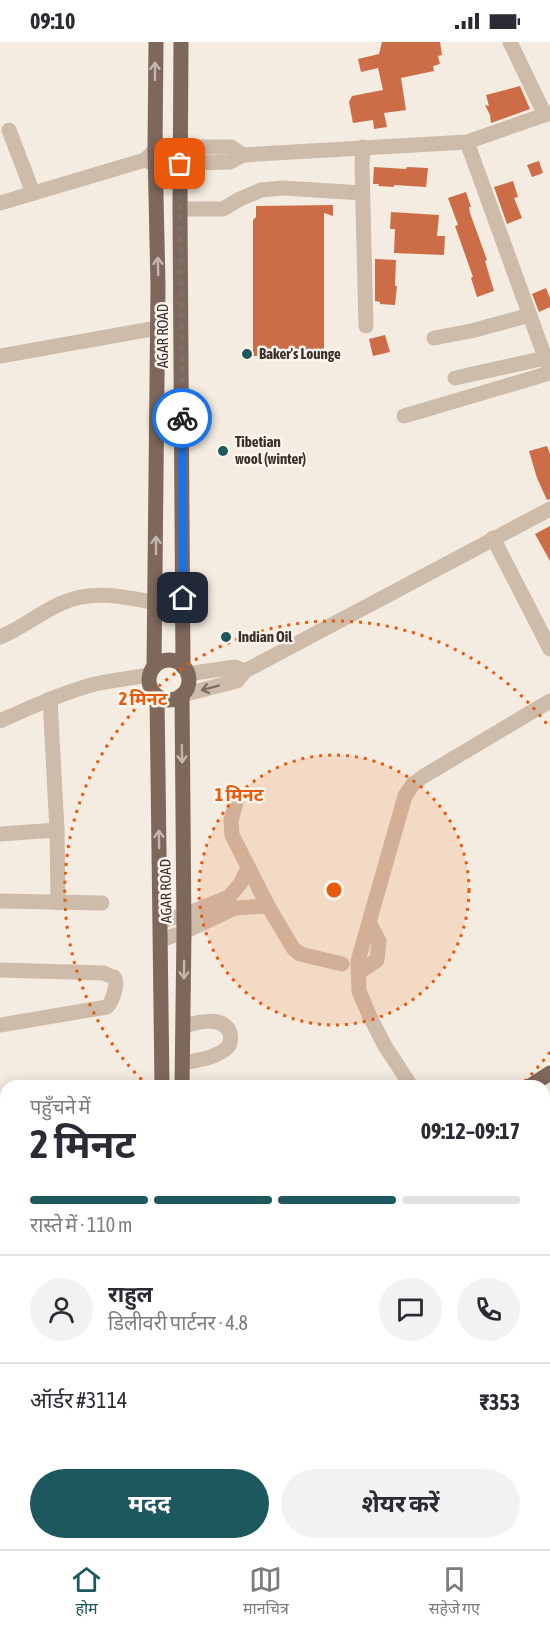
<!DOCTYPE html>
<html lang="hi">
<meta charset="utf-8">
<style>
body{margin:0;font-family:"Asap Condensed","Noto Sans Devanagari",sans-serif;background:#f2f2f3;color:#2b2b33;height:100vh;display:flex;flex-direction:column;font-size:22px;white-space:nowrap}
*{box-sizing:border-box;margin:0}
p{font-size:20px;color:#7c7c81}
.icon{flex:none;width:33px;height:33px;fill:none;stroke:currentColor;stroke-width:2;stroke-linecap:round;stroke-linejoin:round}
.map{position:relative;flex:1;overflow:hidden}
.sheet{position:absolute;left:0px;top:1038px;width:550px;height:470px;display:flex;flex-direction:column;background:#fff;border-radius:18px 18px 0 0;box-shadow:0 3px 15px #0003}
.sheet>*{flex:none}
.pin{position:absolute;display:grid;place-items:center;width:51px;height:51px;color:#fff;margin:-26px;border-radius:12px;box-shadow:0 3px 9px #0006}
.courier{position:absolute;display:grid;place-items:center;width:60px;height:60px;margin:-30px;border:4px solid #1a73e8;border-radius:50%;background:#fff;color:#222;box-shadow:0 2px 8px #0007}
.headline em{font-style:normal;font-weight:700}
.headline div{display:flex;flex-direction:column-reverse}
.headline{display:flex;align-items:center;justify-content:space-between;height:102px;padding:0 30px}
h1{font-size:39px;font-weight:700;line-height:45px}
.bar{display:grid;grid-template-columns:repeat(4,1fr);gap:9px 6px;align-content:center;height:72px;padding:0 30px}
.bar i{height:8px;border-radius:4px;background:#e1e1e2}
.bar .active{background:#1d585f}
.bar p{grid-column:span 4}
.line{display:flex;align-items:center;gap:15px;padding:0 30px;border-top:2px solid #e1e1e2}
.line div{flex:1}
.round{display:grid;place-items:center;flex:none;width:63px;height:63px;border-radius:32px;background:#f2f2f3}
.button{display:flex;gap:12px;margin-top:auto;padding:12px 30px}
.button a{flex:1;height:69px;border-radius:36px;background:#1d585f;color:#fff;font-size:24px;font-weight:700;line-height:69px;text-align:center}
.button a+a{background:#f2f2f3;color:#2b2b33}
.status{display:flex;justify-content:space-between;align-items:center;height:42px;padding:0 30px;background:#fff;direction:ltr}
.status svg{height:16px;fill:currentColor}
.tab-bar{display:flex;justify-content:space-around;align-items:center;height:84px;border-top:2px solid #e1e1e2;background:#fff;font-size:16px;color:#7c7c81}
.tab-bar a{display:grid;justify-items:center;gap:3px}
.tab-bar .active{color:#1d585f}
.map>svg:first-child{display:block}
.building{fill:#cc6d47}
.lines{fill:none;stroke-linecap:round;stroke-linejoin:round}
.minor{stroke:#cebcab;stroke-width:15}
.major{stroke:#7e685b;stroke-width:15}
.oneway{stroke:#c3b6ab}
.oneway2{stroke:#7d6f64}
.done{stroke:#7c726a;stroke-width:6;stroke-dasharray:0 10.8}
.route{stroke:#1a73e8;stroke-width:8}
.ring{fill:none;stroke:#e8590c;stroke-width:3;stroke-dasharray:3 6}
.poi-dot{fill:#1d585f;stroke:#fbf5ed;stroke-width:2}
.labels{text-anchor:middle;stroke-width:5;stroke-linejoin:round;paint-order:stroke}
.street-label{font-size:15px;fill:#3b302a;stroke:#fbf5ed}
.poi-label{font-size:15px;font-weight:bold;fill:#3b302a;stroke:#fbf5ed;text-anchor:start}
.centre{fill:#e8590c;stroke:#fbf5ed;stroke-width:3}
.ring-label{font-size:18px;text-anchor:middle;font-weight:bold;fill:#e8590c;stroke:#fbf5ed;stroke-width:5;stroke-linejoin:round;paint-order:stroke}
</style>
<div class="status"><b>09:10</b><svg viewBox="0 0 49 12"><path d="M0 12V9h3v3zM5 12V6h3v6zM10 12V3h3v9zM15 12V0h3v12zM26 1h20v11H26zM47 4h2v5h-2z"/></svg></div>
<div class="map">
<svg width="550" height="1507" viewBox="0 0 550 1507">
<rect width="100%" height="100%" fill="#f4ece0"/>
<g class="building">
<path d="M382 0H440L442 13 438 14 440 22 433 24 434 29 401 36 406 68 384 71 387 85 374 87 373 78 353 81 349 60 352 54 383 48 378 26 361 30 358 17 379 12Z"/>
<path d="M520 44 530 67 491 81 490 73 485 63 489 64 486 53Z"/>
<path d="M539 119 543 131 532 135 527 123Z"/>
<path d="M374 125 406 127 407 125 428 126 426 145 394 143V145L378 144 379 142H373Z"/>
<path d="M513 139 518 155 514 156 522 176 507 182 494 145Z"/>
<path d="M466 150 471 165H469L470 171 487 218 485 219 494 249 477 255 471 236 473 235 455 184 458 183 448 156Z"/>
<path d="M333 163V174L324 171V314H253V178L256 175V164Z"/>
<path d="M391 170 439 173 437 194H445L444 213 394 211 395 187H390Z"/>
<path d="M375 217 396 218 395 244H397L395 263 380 262V260L375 259Z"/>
<path d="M546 246 550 256V265L539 270 532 252Z"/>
<path d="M385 293 390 310 373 314 369 297Z"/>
<path d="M547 404 550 412V457L547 458 537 436 529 409Z"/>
<path d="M550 484V519L535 492Z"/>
</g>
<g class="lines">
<g class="minor">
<path d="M510 0 545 73"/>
<path d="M9 88 33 151"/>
<path d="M467 100 550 329"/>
<path d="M180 105H231L243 113 230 120 155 122 145 118 155 108Z"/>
<path d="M363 105 362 123 366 284"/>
<path d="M243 113 467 100 550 71"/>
<path d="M0 161 145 118"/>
<path d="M180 167H223L238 158 261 148 283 146 362 151"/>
<path d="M434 296 471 289 530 273"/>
<path d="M0 314 157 286"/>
<path d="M455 336 545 316"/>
<path d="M404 374 550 331"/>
<path d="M493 496 550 607"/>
<path d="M0 595C22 586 41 570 62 561 93 547 125 555 156 561"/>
<path d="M245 629 550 467"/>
<path d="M182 653 237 639 245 629 235 625 187 632"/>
<path d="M50 657 57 788 58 861"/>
<path d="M0 679C31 665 62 651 95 642 113 638 132 636 150 633"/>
<path d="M238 753 231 779 232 793 268 864 293 906 300 912 342 922"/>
<path d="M0 792 57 788"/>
<path d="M0 859 102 861"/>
<path d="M161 879 184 873 229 855 240 842 248 826"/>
<path d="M161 898 184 890 235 866 268 864"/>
<path d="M0 928 104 931C105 932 113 935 114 935 119 942 112 960 107 965L0 983"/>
<path d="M358 931 377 918 379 899 369 880"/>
<path d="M183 1021C197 1018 217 1016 228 1005 231 1001 231 996 230 991 224 973 196 980 183 985"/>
<path d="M411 1044 385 1004 370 975 359 949 358 919 405 754 413 742 424 734 550 659"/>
<path d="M544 1164 550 1175"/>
<path d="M0 1259 6 1257"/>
<path d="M544 1279 550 1290"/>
<path d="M0 1344 6 1342"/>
<path d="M544 1345 550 1356"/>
</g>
<g class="major">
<path d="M181 0 180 167 183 625"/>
<circle cx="169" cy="638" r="20"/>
<path d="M154 625 158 244 155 108 156 0"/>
<path d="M182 653 184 890 182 1044"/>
<path d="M157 654 162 1044"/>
<path d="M530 1044 550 1031"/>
<path d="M162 1502V1507"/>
<path d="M180 1502V1507"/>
</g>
</g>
<defs><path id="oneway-shaft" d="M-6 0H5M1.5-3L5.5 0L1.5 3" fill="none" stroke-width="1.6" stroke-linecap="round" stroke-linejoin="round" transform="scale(1.5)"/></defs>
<g class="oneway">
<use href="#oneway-shaft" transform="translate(155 29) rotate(-90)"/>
<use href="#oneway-shaft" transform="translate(158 224) rotate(-91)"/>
<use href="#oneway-shaft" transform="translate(156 503) rotate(-90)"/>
<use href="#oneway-shaft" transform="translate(182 712) rotate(89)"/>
<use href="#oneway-shaft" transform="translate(159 797) rotate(-91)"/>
<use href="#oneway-shaft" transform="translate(184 928) rotate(91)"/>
</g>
<use class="oneway2" href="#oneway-shaft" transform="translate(210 646) rotate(165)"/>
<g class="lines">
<path class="done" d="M180 122 182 376"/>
<path class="route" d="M182 376 183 556"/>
</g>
<circle cx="334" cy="848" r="135" fill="#e8590c" fill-opacity=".12"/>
<g class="ring">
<circle cx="334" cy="848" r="135"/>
<path d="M550 1010A270 270 0 0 1 520 1044M148 1044A270 270 0 1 1 550 686"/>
</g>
<g class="poi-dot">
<circle cx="247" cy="312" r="6"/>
<circle cx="223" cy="409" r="6"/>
<circle cx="226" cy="595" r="6"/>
</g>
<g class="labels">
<g class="street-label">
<text transform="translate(163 294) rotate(-90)" y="5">AGAR ROAD</text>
<text transform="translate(166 849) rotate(-91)" y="5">AGAR ROAD</text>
</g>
<g class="poi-label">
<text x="259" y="317">Baker's Lounge</text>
<text x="235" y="405">Tibetian<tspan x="235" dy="17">wool (winter)</tspan></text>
<text x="238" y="600">Indian Oil</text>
</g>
</g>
<circle cx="334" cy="848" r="9" class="centre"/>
<g class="ring-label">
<text x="143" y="663">2 मिनट</text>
<text x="239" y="759">1 मिनट</text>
</g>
</svg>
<div class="pin" style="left:180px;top:122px;background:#ea580c"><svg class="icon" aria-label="bag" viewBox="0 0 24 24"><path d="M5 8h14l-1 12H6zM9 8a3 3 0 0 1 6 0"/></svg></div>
<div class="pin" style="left:183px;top:556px;background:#1f2937"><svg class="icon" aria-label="home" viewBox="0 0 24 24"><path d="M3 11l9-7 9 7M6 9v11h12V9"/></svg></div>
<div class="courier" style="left:182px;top:376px"><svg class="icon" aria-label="bike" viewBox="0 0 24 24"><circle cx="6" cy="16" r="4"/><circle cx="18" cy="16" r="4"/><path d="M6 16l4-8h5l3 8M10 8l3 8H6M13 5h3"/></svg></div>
<section class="sheet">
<div class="headline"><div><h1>2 मिनट</h1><p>पहुँचने में</p></div><em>09:12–09:17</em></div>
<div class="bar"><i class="active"></i><i class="active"></i><i class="active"></i><i></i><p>रास्ते में · 110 m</p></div>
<div class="line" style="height:108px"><a class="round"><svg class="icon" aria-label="person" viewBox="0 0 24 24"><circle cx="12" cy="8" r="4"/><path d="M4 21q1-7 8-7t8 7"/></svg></a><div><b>राहुल</b><p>डिलीवरी पार्टनर · 4.8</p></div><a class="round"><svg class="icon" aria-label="chat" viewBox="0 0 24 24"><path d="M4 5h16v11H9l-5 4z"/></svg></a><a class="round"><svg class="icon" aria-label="phone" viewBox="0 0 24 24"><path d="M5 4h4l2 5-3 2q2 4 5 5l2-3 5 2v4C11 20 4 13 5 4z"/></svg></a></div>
<div class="line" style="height:78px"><div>ऑर्डर #3114</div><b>₹353</b></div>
<div class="button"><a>मदद</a><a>शेयर करें</a></div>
</section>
</div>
<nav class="tab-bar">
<a class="active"><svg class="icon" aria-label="home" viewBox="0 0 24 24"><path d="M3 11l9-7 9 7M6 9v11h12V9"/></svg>होम</a>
<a><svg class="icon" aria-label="map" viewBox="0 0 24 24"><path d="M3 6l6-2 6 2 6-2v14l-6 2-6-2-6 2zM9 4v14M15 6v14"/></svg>मानचित्र</a>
<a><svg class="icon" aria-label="saved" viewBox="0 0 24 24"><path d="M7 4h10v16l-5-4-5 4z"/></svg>सहेजे गए</a>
</nav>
